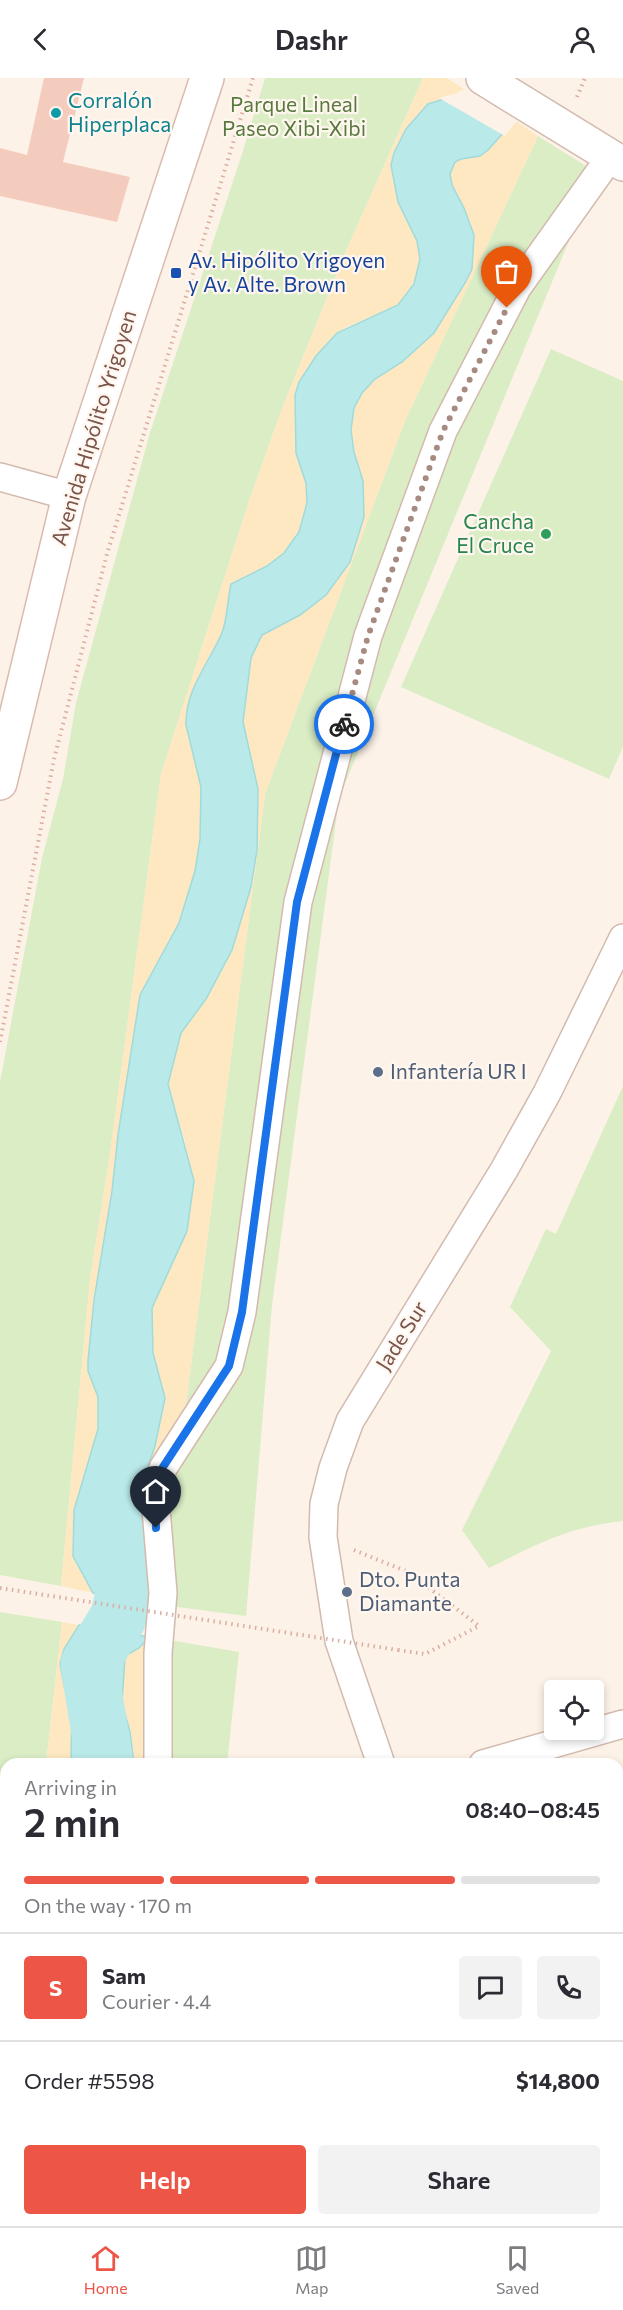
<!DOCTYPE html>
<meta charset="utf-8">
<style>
body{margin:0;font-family:Commissioner,sans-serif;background:#f2f2f3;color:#2b2b33;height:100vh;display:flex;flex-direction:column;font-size:22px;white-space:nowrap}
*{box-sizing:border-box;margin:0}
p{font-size:20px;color:#7c7c81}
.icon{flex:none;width:33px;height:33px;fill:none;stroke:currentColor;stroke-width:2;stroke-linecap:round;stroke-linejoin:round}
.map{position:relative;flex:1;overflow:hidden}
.drawer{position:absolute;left:0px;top:1680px;width:624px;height:468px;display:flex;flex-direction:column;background:#fff;border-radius:18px 18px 0 0;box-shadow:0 3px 9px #0003}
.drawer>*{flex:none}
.controls{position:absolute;left:544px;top:1602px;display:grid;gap:12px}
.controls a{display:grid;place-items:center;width:60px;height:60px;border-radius:6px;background:#fff;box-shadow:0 3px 9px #0003;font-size:30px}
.pin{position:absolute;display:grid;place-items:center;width:51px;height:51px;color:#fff;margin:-62px -26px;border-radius:50% 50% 50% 0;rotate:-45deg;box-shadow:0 0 6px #0007}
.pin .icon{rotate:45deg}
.courier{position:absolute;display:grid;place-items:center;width:60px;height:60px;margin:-30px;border:4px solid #1a73e8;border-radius:50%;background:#fff;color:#222;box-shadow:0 2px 8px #0007}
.headline em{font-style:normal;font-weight:600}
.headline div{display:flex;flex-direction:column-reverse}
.headline{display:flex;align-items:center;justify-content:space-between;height:102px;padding:0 24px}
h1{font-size:39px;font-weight:600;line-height:45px}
.bar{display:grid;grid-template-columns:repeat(4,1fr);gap:9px 6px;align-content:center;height:72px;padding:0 24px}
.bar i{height:8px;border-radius:4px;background:#e1e1e2}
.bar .active{background:#ed5547}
.bar p{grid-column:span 4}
.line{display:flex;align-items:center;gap:15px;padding:0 24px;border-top:2px solid #e1e1e2}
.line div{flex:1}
.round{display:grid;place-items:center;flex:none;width:63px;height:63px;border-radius:6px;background:#f2f2f3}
.action{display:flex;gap:12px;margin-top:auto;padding:12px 24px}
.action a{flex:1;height:69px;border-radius:6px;background:#ed5547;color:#fff;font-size:24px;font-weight:600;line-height:69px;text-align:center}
.action a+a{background:#f2f2f3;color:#2b2b33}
header{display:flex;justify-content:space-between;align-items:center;height:78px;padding:0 24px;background:#fff;font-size:27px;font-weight:600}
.menu{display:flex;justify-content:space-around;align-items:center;height:84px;border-top:2px solid #e1e1e2;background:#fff;font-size:16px;color:#7c7c81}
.menu a{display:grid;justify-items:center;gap:3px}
.menu .active{color:#ed5547}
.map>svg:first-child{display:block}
.green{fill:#daedc5}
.sand{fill:#fee8c1}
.water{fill:#bae9e9;stroke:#a0dadb;stroke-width:1.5}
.pier{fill:#fdf2e8}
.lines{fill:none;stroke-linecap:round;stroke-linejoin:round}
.river{stroke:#bae9e9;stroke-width:57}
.building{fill:#f4ccbe}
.minor-casing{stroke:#d3baaf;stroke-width:30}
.tertiary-casing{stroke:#d3baaf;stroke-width:36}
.secondary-casing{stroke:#d9bbaf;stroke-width:36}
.path{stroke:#daaea0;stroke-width:4;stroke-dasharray:1.5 4.5;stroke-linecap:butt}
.minor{stroke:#fff;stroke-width:27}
.tertiary{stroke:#fff;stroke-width:33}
.secondary{stroke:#fff;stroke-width:33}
.path-bridge{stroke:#daaea0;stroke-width:4;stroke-dasharray:1.5 4.5;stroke-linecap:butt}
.done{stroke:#a78b81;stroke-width:6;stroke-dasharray:0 10.8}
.route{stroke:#1a73e8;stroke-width:8}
.culture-dot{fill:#0f9aa8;stroke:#fff7ef;stroke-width:2}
.transit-dot{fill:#1a4fb4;stroke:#fff7ef;stroke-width:2}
.leisure-dot{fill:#2e9e5b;stroke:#fff7ef;stroke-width:2}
.service-dot{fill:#5c6f8a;stroke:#fff7ef;stroke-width:2}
.labels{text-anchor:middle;stroke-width:4.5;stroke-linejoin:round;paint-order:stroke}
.culture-label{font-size:21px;fill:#0d838f;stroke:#fff7ef;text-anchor:start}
.park-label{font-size:21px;fill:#587a3e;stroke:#fff7ef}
.transit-label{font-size:21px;fill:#164399;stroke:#fff7ef;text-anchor:start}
.street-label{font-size:21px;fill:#79544a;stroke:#fff7ef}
.leisure-label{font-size:21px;fill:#27864d;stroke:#fff7ef;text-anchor:end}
.service-label{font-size:21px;fill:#4e5e75;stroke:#fff7ef;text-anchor:start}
</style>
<header><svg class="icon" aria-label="back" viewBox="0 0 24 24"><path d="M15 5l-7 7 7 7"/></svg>Dashr<svg class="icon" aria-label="person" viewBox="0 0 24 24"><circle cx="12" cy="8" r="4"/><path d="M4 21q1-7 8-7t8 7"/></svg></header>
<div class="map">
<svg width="623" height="2148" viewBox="0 0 623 2148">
<rect width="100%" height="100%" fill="#fdf2e8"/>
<g class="green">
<path d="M265 0H423L346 173 283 328 249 423 161 696 109 1083 90 1201 61 1508 0 1497V1004L42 780 63 701 76 625 149 358 242 76Z"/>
<path d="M538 58 597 95 339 720 272 1227 246 1538 162 1527 168 1465 265 716 405 343Z"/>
<path d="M551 271 623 303V669L609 701 401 609Z"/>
<path d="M623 1008V1443C568 1449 537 1466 489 1490L462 1452 551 1273 510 1229 546 1151 556 1156Z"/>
<path d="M0 1534 62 1544 46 1686H6V2076L0 2125Z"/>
<path d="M164 1561 239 1574 227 1686H149Z"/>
<path d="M97 2142H178L177 2148H96Z"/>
</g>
<g class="sand">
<path d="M423 0H447L467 13 391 87 398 124 417 163 420 181 414 206 398 227 345 250 296 375 306 405 307 425 299 454 284 475 267 488 231 507C227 523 228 541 221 557 208 586 185 613 186 647L201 709 200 761 195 793 179 845 140 917 118 1057 112 1113 94 1222 88 1283V1293L98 1319V1351L74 1432 73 1478 93 1515 61 1508 90 1201 109 1083 161 696 249 423 283 328 346 173Z"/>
<path d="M514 42 538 58 405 343 265 716 168 1465 152 1525 139 1414 155 1368 165 1320 153 1275 152 1230 187 1153 185 1064 168 1006 181 955 206 921 251 809 257 772 258 711 243 644 251 580 262 557 300 537 350 484 363 403 354 374 351 352 353 330 362 315 375 301 402 284 434 255 465 205 474 157 464 130 452 107 450 96 455 84 461 81 470 80Z"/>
<path d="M62 1544 79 1547 64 1571 65 1612 72 1626 71 1686H46Z"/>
<path d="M150 1559 149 1686H134L130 1654 122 1625 125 1577 139 1570Z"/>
<path d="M6 2076V2142H24L20 2148H0V2125Z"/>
</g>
<g class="water">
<path d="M444 21 505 53 488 72 480 78 461 81 455 84 450 96 452 107 464 130 474 157 472 191 465 205 434 255 402 284 375 301 362 315 354 330 351 352 354 374 363 403 364 439 350 484 326 517 300 537 262 557 251 580 243 644 258 711 257 772 251 809 232 872 206 921 181 955 168 1006 194 1103 187 1153 152 1230 153 1275 165 1320 155 1368 139 1414 154 1507 152 1525 93 1515 73 1478 74 1432 98 1351V1319L88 1293V1283L94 1222 112 1113 118 1057 140 917 179 845 195 793 200 761 201 709 186 647C185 613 208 586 221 557 228 541 227 523 231 506L267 488 284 475 299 454 307 425 306 405 296 375 295 317 299 304 316 278 337 255 398 227 414 206 420 181 417 163 398 124 391 87 394 75 406 51 428 26Z"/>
<path d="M79 1547 150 1559 139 1570 125 1578 122 1625 130 1654 134 1686H71L72 1626 65 1612 60 1586 64 1571Z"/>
<path d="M24 2142H83L80 2148H20Z"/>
</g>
<path class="pier" d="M466 10 516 41V44L505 58 439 20 457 15Z"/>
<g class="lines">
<path class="river" d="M105 1686 89 1587 118 1540 126 1509 115 1442"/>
</g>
<path class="building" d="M44 0H84L63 84 130 99 117 144 0 118V70L27 77Z"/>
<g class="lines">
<g class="minor-casing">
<g id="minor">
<path d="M0 399 69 418"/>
<path d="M158 1686V1575L163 1515 155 1419 163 1390 229 1288 242 1234 298 824 368 558 443 353 517 210 611 78"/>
<path d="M381 1686 339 1563 323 1459 324 1426 333 1390 350 1343 504 1092 547 1015 623 860"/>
<path d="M483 1686 623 1646"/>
<path d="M618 1877 623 1875"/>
<path d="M618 2113 623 2112"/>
<path d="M519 2142 521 2148"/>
<path d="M124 2148V2142"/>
</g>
</g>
<g class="tertiary-casing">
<path id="tertiary" d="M483 0 623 86"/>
</g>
<g class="secondary-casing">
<path id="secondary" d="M0 705 69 418 207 0"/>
</g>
<g class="path">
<path d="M577 19 585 0"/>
<path d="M0 964 54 681 107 476 253 0"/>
<path d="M354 1472 408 1494 479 1548 425 1576 398 1572"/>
</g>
<use href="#minor" class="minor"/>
<use href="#tertiary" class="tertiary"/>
<use href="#secondary" class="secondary"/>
<path class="path-bridge" d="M0 1510 398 1572"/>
</g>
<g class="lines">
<path class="done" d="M344 646 368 558 443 353 507 230"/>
<path class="route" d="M156 1450 155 1419 163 1389 229 1288 242 1234 297 824 344 646"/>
</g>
<circle class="culture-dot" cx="56" cy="35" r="6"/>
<rect class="transit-dot" x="170" y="189" width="12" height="12" rx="3"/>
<circle class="leisure-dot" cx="546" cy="456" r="6"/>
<g class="service-dot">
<circle cx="378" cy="994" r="6"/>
<circle cx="347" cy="1514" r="6"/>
</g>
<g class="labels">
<g class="culture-label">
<text x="68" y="30">Corralón<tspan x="68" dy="24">Hiperplaca</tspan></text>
</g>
<g class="park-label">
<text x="294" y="34">Parque Lineal<tspan x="294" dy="24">Paseo Xibi-Xibi</tspan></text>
</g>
<g class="transit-label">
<text x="188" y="190">Av. Hipólito Yrigoyen<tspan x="188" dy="24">y Av. Alte. Brown</tspan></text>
</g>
<g class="street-label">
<text transform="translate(94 350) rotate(-73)" y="7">Avenida Hipólito Yrigoyen</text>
<text transform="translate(402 1258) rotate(-58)" y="7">Jade Sur</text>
</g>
<g class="leisure-label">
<text x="534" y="451">Cancha<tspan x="534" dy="24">El Cruce</tspan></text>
</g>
<g class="service-label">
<text x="390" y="1001">Infantería UR I</text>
<text x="359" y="1509">Dto. Punta<tspan x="359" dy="24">Diamante</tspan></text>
</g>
</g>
</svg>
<div class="controls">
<a><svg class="icon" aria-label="locate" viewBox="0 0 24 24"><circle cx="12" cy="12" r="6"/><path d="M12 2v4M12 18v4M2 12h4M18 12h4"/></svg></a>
</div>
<div class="pin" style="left:507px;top:230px;background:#ea580c"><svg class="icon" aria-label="bag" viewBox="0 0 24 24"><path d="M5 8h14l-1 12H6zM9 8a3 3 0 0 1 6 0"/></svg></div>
<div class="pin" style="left:156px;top:1450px;background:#1f2937"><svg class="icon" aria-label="home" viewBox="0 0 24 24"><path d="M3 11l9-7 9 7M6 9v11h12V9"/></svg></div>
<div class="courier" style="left:344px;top:646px"><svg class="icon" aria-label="bike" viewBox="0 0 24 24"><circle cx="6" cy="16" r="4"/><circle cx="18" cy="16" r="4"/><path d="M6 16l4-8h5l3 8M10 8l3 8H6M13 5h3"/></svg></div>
<section class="drawer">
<div class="headline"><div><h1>2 min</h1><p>Arriving in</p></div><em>08:40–08:45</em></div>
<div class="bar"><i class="active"></i><i class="active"></i><i class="active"></i><i></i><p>On the way · 170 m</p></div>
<div class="line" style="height:108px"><b class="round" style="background:#ed5547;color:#fff">S</b><div><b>Sam</b><p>Courier · 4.4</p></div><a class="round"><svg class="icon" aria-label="chat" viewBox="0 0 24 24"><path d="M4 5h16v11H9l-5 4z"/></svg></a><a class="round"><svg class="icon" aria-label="phone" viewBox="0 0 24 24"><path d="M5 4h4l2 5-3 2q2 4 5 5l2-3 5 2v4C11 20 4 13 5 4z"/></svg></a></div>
<div class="line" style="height:78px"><div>Order #5598</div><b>$14,800</b></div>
<div class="action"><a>Help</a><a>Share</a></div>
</section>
</div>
<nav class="menu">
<a class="active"><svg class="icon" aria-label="home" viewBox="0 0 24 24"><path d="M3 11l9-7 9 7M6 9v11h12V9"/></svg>Home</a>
<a><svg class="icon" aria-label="map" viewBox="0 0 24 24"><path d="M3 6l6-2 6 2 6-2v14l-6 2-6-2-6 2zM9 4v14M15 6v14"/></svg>Map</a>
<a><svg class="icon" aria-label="saved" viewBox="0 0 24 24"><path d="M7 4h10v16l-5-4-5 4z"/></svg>Saved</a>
</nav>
